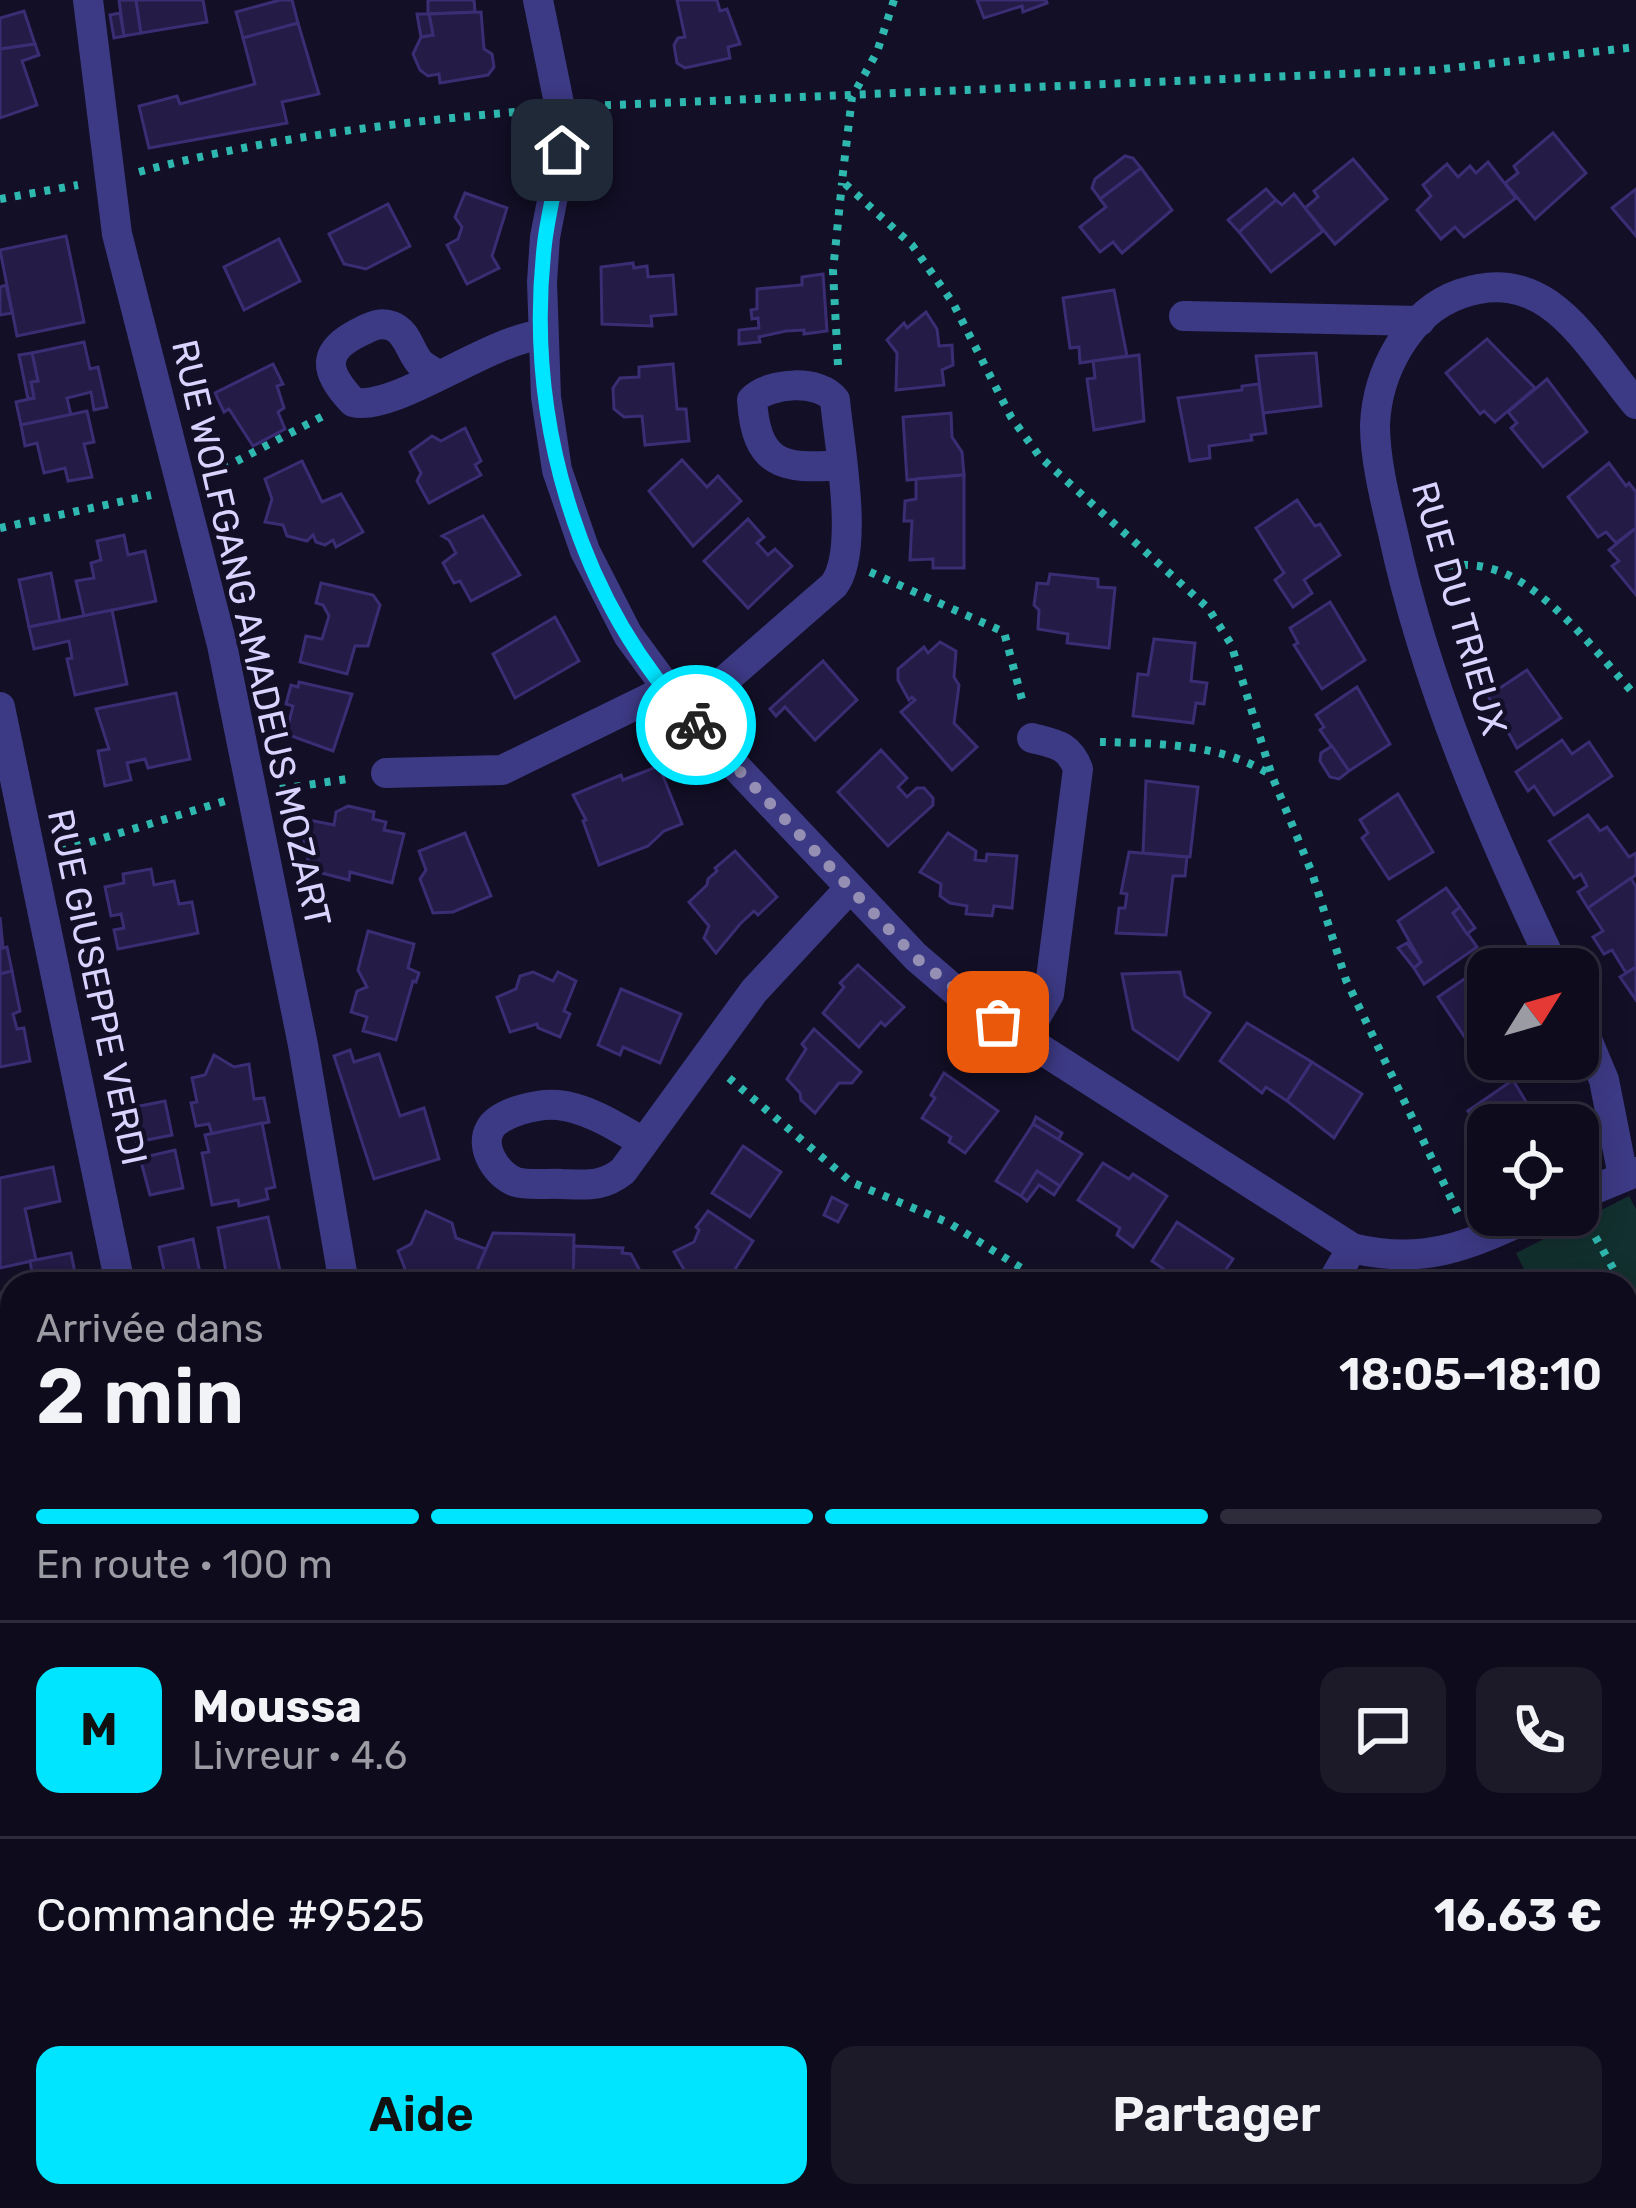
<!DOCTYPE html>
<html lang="fr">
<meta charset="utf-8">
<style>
body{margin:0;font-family:Rubik,sans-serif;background:#1c1929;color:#f1f3f6;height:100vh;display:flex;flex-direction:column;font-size:45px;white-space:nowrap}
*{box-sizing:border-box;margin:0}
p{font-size:39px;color:#9b9ba3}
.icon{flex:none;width:66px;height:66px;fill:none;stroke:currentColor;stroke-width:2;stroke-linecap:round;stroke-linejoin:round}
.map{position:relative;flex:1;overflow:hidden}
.panel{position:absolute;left:0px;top:1272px;width:1638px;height:936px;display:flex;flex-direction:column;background:#0e0b1c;border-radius:36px 36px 0 0;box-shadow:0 6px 30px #0003,0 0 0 3px #2e2b3b}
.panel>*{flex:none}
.needle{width:78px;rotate:53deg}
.buttons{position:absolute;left:1467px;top:948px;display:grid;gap:24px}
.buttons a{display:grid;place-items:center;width:132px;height:132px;border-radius:24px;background:#0e0b1c;box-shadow:0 6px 30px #0003,0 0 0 3px #2e2b3b;font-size:60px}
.pin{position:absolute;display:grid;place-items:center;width:102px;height:102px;color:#fff;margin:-51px;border-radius:24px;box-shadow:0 6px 18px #0006}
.courier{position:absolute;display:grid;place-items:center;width:120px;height:120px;margin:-60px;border:9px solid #00e5ff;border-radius:50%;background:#fff;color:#222;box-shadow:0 3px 15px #0007}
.overview em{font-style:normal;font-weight:600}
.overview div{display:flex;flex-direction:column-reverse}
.overview{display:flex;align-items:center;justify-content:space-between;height:204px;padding:0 36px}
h1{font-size:78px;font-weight:600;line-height:90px}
.bar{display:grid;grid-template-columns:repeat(4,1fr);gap:18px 12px;align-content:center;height:144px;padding:0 36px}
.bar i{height:15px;border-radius:9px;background:#2e2b3b}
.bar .on{background:#00e5ff}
.bar p{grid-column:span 4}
.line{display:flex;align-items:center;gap:30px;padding:0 36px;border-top:3px solid #2e2b3b}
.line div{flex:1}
.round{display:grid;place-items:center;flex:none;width:126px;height:126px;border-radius:24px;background:#1c1929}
.action{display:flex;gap:24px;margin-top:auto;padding:24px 36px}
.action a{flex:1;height:138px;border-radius:24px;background:#00e5ff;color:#111;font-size:48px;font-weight:600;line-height:138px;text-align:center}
.action a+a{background:#1c1929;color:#f1f3f6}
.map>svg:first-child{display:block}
.green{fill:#12302f}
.building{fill:#241b47;stroke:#3b2d73;stroke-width:3}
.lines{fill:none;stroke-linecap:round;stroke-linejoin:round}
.path{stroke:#2fb8b0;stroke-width:8;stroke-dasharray:6 9;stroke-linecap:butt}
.minor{stroke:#3d3a85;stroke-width:30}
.done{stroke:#948fb3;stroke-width:12;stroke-dasharray:0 21.6}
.route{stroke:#00e5ff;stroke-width:15}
.labels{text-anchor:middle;stroke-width:9;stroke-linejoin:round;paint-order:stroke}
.street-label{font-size:36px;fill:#d9d4ff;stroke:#130f26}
</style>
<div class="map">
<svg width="1636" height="2208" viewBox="0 0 1636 2208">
<rect width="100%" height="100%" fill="#130f26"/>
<g class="green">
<path d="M1629 1196 1636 1209V1609L1626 1617V1499L1634 1495 1626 1479V1284H1531L1516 1253Z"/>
<path d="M0 1513 12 1536V1788L0 1793Z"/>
</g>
<g class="building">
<path d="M119 0H136L141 33 124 36Z"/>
<path d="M136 0H203L207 22 141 33Z"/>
<path d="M280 0H292L298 23 243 38 236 12Z"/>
<path d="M428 0H474L475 12 428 14Z"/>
<path d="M677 0H717L720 11 727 9 740 44 728 47 730 58 685 68 677 63 674 45 678 38 685 37Z"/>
<path d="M977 0H1046L1047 3 1023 12 1022 6 984 18Z"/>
<path d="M24 11 35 44 0 49V18Z"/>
<path d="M481 12 484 49 492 54 494 67 488 75 440 83 439 74 428 76 420 70 413 54 421 37 433 35 429 14Z"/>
<path d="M120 13 124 36 114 38 110 15Z"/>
<path d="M417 14H429L433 35 421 37Z"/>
<path d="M298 23 319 94 282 102 287 123 149 148 139 106 177 96 180 104 255 84 243 38Z"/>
<path d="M35 44 39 55 22 61 37 105 0 118V49Z"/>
<path d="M1553 133 1586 173 1535 219 1505 183 1518 173 1514 166Z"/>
<path d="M1125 156 1133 158 1141 168 1100 199 1092 188 1095 179Z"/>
<path d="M1353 159 1387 199 1335 244 1305 208 1318 197 1314 191Z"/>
<path d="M1488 162 1516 198 1464 237 1455 227 1441 239 1417 210 1431 196 1423 185 1447 164 1458 177 1470 166 1476 173Z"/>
<path d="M1141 168 1172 210 1122 253 1113 242 1100 252 1080 227 1106 207 1100 199Z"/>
<path d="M1266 189 1276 200 1239 232 1228 220Z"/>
<path d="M1636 189V236L1612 208Z"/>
<path d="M465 193 507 208 492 256 499 268 467 284 447 245 458 239 462 227 455 217Z"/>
<path d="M1294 194 1323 231 1271 272 1239 232 1276 200 1282 205Z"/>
<path d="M388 204 410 246 366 269 344 264 329 234Z"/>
<path d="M66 236 84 322 17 336 0 250Z"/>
<path d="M279 239 300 281 244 310 224 267Z"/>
<path d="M633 263 634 268 647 266 648 277 673 275 676 314 651 316 652 326 602 324 601 267Z"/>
<path d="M823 274 827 331 804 334V330L786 331 759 337 760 342 739 344V330L759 328 758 318 752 319 751 310 757 309V289L802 285V277Z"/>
<path d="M6 285 12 313 0 315V287Z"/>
<path d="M1114 290 1127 356 1080 363 1079 347 1070 348 1063 298Z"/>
<path d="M926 312 937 329 939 346 952 345 953 365 942 370 944 385 896 390 897 353 887 340 904 323 907 328Z"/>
<path d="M1487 339 1535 388 1495 422 1484 411 1480 414 1446 373Z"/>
<path d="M84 342 90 369 98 367 107 407 94 410 91 392 67 398 71 415 21 425 16 402 34 398 31 382 38 381 32 353Z"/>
<path d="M32 353 38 381 31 382 34 398 28 399 19 355Z"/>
<path d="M1316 353 1321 406 1263 413 1256 356Z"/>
<path d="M1139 355 1144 421 1094 430 1087 379 1095 378 1093 361Z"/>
<path d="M273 364 283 384 277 386 284 408 278 412 285 429 253 446 229 409 224 412 215 393Z"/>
<path d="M673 364 677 409H686L689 441 645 445 642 416 624 417 614 409 613 388 620 378 639 377V367Z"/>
<path d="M1547 379 1587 432 1543 467 1511 428 1517 423 1508 412Z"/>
<path d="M1259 384 1266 433 1251 435 1252 440 1209 446 1210 458 1190 461 1178 398 1242 390V386Z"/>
<path d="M87 411 94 442 84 444 92 477 68 481 65 468 44 473 37 443 25 446 21 425Z"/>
<path d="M951 413 952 437 962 452 964 475 907 480 903 417Z"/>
<path d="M465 428 481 461 475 465 481 475 429 503 417 481 421 473 410 452 432 436 441 441Z"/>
<path d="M682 460 707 487 718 476 741 501 693 546 649 491Z"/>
<path d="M302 461 322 502 341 494 363 532 336 547 333 540 325 545 316 542 313 535 307 541 287 536 283 525 265 522 272 499 265 479Z"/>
<path d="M1609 463 1626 486 1629 483 1636 492V528L1616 543 1606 532 1598 537 1568 497Z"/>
<path d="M964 475V568H933V559L910 560 912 521H904L905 501 916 499V479Z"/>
<path d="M1297 500 1315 526 1320 524 1340 555 1304 580 1312 593 1293 607 1275 580 1284 573 1256 528Z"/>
<path d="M483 516 520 575 471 601 460 581 454 583 443 563 456 553 449 540 442 536Z"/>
<path d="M748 519 764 537 757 543 768 555 775 549 792 566 748 608 704 561Z"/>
<path d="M1636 528V595L1612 566 1619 561 1609 550Z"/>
<path d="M124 535 128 555 145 551 156 601 84 616 76 581 94 578 91 563 101 560 97 541Z"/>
<path d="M51 573 60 621 29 627 19 580Z"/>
<path d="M1050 574 1098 579V587L1115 588 1109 648 1067 643 1068 634 1038 629 1039 610 1034 605 1037 583 1048 584Z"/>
<path d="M321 583 373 595 380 605 368 646H355L347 674 300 662 306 636 322 639 329 616 323 605 316 603Z"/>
<path d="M1330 602 1365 660 1322 689 1294 645 1298 643 1290 628Z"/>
<path d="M112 610 127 684 75 695 67 659 72 658 69 641 34 649 29 627Z"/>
<path d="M555 617 579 661 515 698 493 654Z"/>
<path d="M1154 639 1195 643 1191 681 1207 683 1204 704 1196 703 1193 723 1133 716 1138 674 1148 675Z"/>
<path d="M940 642 956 651 954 677 959 685 954 723 977 747 952 770 901 712 915 700 912 697 909 700 898 680V669L924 647 928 653Z"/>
<path d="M823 661 857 700 815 740 785 707 776 716 770 709Z"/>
<path d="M1527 670 1561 718 1517 748 1488 696Z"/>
<path d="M299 682 352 694 333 751 286 734 293 706 286 704 291 685 298 687Z"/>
<path d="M1357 687 1390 744 1349 771 1320 730 1324 727 1316 715Z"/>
<path d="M176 693 190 759 148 768 145 759 127 763 131 780 105 786 98 751 109 749 96 709Z"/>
<path d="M1562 740 1572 754 1589 742 1612 776 1554 815 1534 786 1528 791 1516 772Z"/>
<path d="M1332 746 1349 771 1339 779 1330 777 1320 761 1321 753Z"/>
<path d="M881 750 907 778 898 787 907 797 917 788H924L933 798V805L888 846 838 792Z"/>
<path d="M659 766 682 824 664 831 648 846 599 865 583 821 586 820 573 795 621 775 623 780Z"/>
<path d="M1146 781 1198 787 1190 857 1143 853Z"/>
<path d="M1398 794 1433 852 1389 879 1362 838 1368 833 1360 820Z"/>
<path d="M348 806 374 812 373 819 386 822 384 830 404 834 392 883 350 872 349 880 310 870 304 840 309 820 334 825 336 812Z"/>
<path d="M1588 815 1600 831 1607 827 1629 857 1636 853V875L1588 908 1578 892 1587 886 1581 874 1574 878 1549 841Z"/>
<path d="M465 833 491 896 453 912 433 913 420 879 426 870 419 851Z"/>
<path d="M948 833 976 851 975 860 986 861 987 854 1017 856 1012 908 994 906 992 916 966 914 967 906 950 903 940 896 941 884 920 872Z"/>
<path d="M735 851 777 897 758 915 754 911 740 924 716 953 704 938 709 926 689 902 707 885 708 879 717 871 715 868Z"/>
<path d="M1129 852 1187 857 1185 876H1173L1166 935 1116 933 1119 908H1125L1127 894 1121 893Z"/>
<path d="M151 869 154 885 174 881 179 904 192 902 198 933 118 949 114 930 124 928 121 914 111 916 105 887 124 883 123 874Z"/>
<path d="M1631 878 1636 887V967L1626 973 1612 950 1604 954 1593 937 1603 931 1588 908Z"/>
<path d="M1446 888 1460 907 1453 913 1477 947 1424 984 1414 968 1421 962 1398 921Z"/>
<path d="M1460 907 1475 928 1467 934 1453 913Z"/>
<path d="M0 917 3 948 7 947 12 971 0 974Z"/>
<path d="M368 931 414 944 408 968 419 973 416 982 413 981 396 1040 363 1031 367 1017 351 1012 357 991 367 987 358 970Z"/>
<path d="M1407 943 1421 962 1414 968 1398 948Z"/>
<path d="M858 965 904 1007 885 1026 881 1022 859 1047 823 1013 844 987 840 983Z"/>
<path d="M1485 965 1488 970V1049L1483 1052 1474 1039 1468 1042 1438 997Z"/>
<path d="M1636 967V1000L1620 977Z"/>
<path d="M12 971 20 1011 13 1014 17 1029 24 1028 30 1061 0 1067V974Z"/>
<path d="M533 972 553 981 558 972 576 981 564 1011 570 1014 560 1037 538 1028 537 1024 510 1032 497 997 516 989 520 976Z"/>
<path d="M1180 972 1185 996 1210 1013 1178 1060 1133 1029 1122 974Z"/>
<path d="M621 989 681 1014 660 1063 623 1047 620 1055 598 1045Z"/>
<path d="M1247 1023 1312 1062 1287 1101 1266 1087 1262 1093 1220 1061Z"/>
<path d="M814 1029 861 1072 852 1083H839L815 1113 801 1100 800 1093 787 1079 806 1049 802 1044Z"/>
<path d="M350 1050 354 1062 379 1054 400 1116 424 1108 439 1159 374 1179 334 1056Z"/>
<path d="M214 1055 234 1067 249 1064 254 1099 264 1098 269 1122 212 1134 209 1124 196 1126 191 1103 197 1102 192 1078 205 1075Z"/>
<path d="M1312 1062 1362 1094 1334 1138 1287 1101Z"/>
<path d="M944 1073 998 1111 965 1153 949 1142 951 1137 922 1118 935 1098 931 1095Z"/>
<path d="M1513 1080 1540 1125H1488V1141L1468 1111Z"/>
<path d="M165 1101 172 1135 137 1142 130 1108Z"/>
<path d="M1036 1117 1062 1133 1058 1140 1033 1124Z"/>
<path d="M262 1123 275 1187 266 1189 268 1199 239 1206 238 1200 212 1205 202 1153 209 1152 205 1135Z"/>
<path d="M1033 1124 1082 1154 1060 1186 1037 1171 1021 1196 996 1181Z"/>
<path d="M743 1146 781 1172 750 1217 712 1193Z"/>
<path d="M175 1150 183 1188 150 1195 140 1158Z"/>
<path d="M1103 1163 1129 1179 1133 1174 1167 1196 1133 1247 1117 1235 1120 1228 1078 1200Z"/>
<path d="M53 1167 60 1201 25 1209 36 1260 0 1268V1178Z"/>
<path d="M1037 1171 1060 1186 1054 1195 1039 1185 1027 1201 1021 1196Z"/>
<path d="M832 1197 847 1205 838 1222 824 1215Z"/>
<path d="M426 1211 452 1223 456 1238 486 1249 471 1284H452L427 1275 410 1282 398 1251 411 1244Z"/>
<path d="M708 1211 753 1241 732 1274 715 1284H700L692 1272 687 1275 674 1252 694 1242 699 1230 696 1227Z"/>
<path d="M268 1217 283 1284H215L213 1274 226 1272 218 1228Z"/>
<path d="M1177 1222 1233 1259 1216 1284H1176L1166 1277 1168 1272 1152 1261Z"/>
<path d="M493 1233 574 1235 573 1281 479 1284 475 1275Z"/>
<path d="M193 1239 200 1273 166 1280 159 1247Z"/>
<path d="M574 1246 623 1248 622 1253 631 1254 647 1284H573Z"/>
<path d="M71 1253 76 1278 34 1284 30 1261Z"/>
<path d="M12 1290V1353L8 1354 0 1317V1293Z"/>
<path d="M0 1437 12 1460V1476L6 1478 0 1466Z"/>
<path d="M1633 1699 1636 1702 1634 1795 1626 1787V1704Z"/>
<path d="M1632 1932 1636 1940V1984L1626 1988V1935Z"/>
<path d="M12 1971V2081L0 2086V1976Z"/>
<path d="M1636 2111V2164L1626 2145V2117Z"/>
<path d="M426 2196H491L463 2208H431Z"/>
<path d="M491 2196 500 2208H463Z"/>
<path d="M803 2196H864L868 2203 856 2208H808Z"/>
<path d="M1514 2196H1589L1591 2198 1573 2208H1521Z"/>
</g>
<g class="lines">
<g class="path">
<path d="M894 0 877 52 852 97 842 181 912 245 953 303 1011 417 1040 457 1208 608 1231 644 1272 776 1312 873 1346 980 1459 1215"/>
<path d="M590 106 1434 70 1636 47"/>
<path d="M139 172C265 138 398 122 527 111"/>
<path d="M0 199 78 185"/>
<path d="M838 365 833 271 842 183"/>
<path d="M210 475 325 415"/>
<path d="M0 528 151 495"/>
<path d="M1432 567C1451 565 1470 563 1488 568 1543 580 1599 656 1636 696"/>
<path d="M870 572 1004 632 1024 707"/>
<path d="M1100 742C1157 743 1223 744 1271 775"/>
<path d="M280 789 354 778"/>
<path d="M61 851 225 801"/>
<path d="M729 1078 851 1182 949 1223 1047 1284"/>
<path d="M1588 1224 1622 1284"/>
<path d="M1626 1291 1636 1311"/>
<path d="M0 1470 12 1497"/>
<path d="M1626 1585 1636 1577"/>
<path d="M0 1778 12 1773"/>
<path d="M1626 2031 1636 2026"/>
<path d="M1127 2196 1132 2208"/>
<path d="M1503 2196 1510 2208"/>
</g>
<g class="minor">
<path d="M88 0 117 234 222 645 303 1045 344 1284"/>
<path d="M538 0 560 108 562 150 545 237 542 282 546 397 557 470 585 551 628 635 686 714 916 957 972 1005 1352 1248C1425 1266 1469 1245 1535 1215"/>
<path d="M1184 316 1420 321"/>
<path d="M437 375C432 371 426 368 421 364 410 353 408 332 392 326 382 322 374 325 364 330 323 349 321 368 353 402 393 413 488 340 541 335"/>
<path d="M0 707 120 1284"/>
<path d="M686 714 834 585C860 550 839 445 835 400 820 379 769 382 752 400 756 464 781 470 841 465"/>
<path d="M386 773 502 770 666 690"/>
<path d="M1555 969C1488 828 1426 686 1393 533 1385 499 1375 460 1375 425 1377 373 1408 312 1460 294 1548 263 1587 345 1636 404"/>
<path d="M1578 1018 1604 1080 1623 1176"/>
<path d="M1024 1038 1049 994 1078 769C1069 745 1056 744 1032 738"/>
<path d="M643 1142C617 1127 588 1108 558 1105 540 1103 499 1112 490 1129 479 1148 498 1176 516 1182 529 1186 549 1183 562 1184 588 1185 603 1187 623 1171L754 991 850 888"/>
<path d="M1578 1196 1636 1172"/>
<path d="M1331 1284 1352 1248"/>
<path d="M0 1396 12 1393"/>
<path d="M1626 1859 1636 1868"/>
<path d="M567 2196 572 2208"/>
<path d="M930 2196 933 2208"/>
<path d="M1341 2196 1347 2208"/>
</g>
</g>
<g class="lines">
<path class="done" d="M696 725 916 958 998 1022"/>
<path class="route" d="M562 150C557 180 549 210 545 240 524 413 575 598 696 725"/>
</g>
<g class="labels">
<g class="street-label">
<text transform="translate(1460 608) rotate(74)" y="13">RUE DU TRIEUX</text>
<text transform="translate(252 633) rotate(77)" y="13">RUE WOLFGANG AMADEUS MOZART</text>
<text transform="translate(98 987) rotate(78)" y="13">RUE GIUSEPPE VERDI</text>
</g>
</g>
</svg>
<div class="buttons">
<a><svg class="needle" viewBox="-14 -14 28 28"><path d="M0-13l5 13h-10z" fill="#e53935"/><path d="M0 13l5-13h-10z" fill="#9b9ba3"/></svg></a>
<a><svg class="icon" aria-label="locate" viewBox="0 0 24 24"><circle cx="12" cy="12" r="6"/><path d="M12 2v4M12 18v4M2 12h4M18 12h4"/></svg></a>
</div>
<div class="pin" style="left:998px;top:1022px;background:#ea580c"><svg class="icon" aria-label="bag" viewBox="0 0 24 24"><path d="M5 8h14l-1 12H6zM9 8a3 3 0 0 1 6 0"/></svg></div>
<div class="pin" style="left:562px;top:150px;background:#1f2937"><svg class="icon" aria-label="home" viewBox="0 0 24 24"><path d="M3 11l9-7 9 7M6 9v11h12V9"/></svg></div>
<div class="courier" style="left:696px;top:725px"><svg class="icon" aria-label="bike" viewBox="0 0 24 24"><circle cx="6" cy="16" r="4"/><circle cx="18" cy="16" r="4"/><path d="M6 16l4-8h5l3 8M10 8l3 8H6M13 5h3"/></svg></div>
<section class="panel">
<div class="overview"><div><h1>2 min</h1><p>Arrivée dans</p></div><em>18:05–18:10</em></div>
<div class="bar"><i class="on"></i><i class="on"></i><i class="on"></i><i></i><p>En route · 100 m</p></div>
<div class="line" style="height:216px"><b class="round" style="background:#00e5ff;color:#111">M</b><div><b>Moussa</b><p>Livreur · 4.6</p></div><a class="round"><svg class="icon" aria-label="chat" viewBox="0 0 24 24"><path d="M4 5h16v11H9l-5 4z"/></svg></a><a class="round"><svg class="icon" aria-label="phone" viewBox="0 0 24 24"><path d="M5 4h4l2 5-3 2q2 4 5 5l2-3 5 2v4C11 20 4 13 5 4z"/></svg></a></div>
<div class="line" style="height:156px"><div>Commande #9525</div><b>16.63 €</b></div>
<div class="action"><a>Aide</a><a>Partager</a></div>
</section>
</div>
